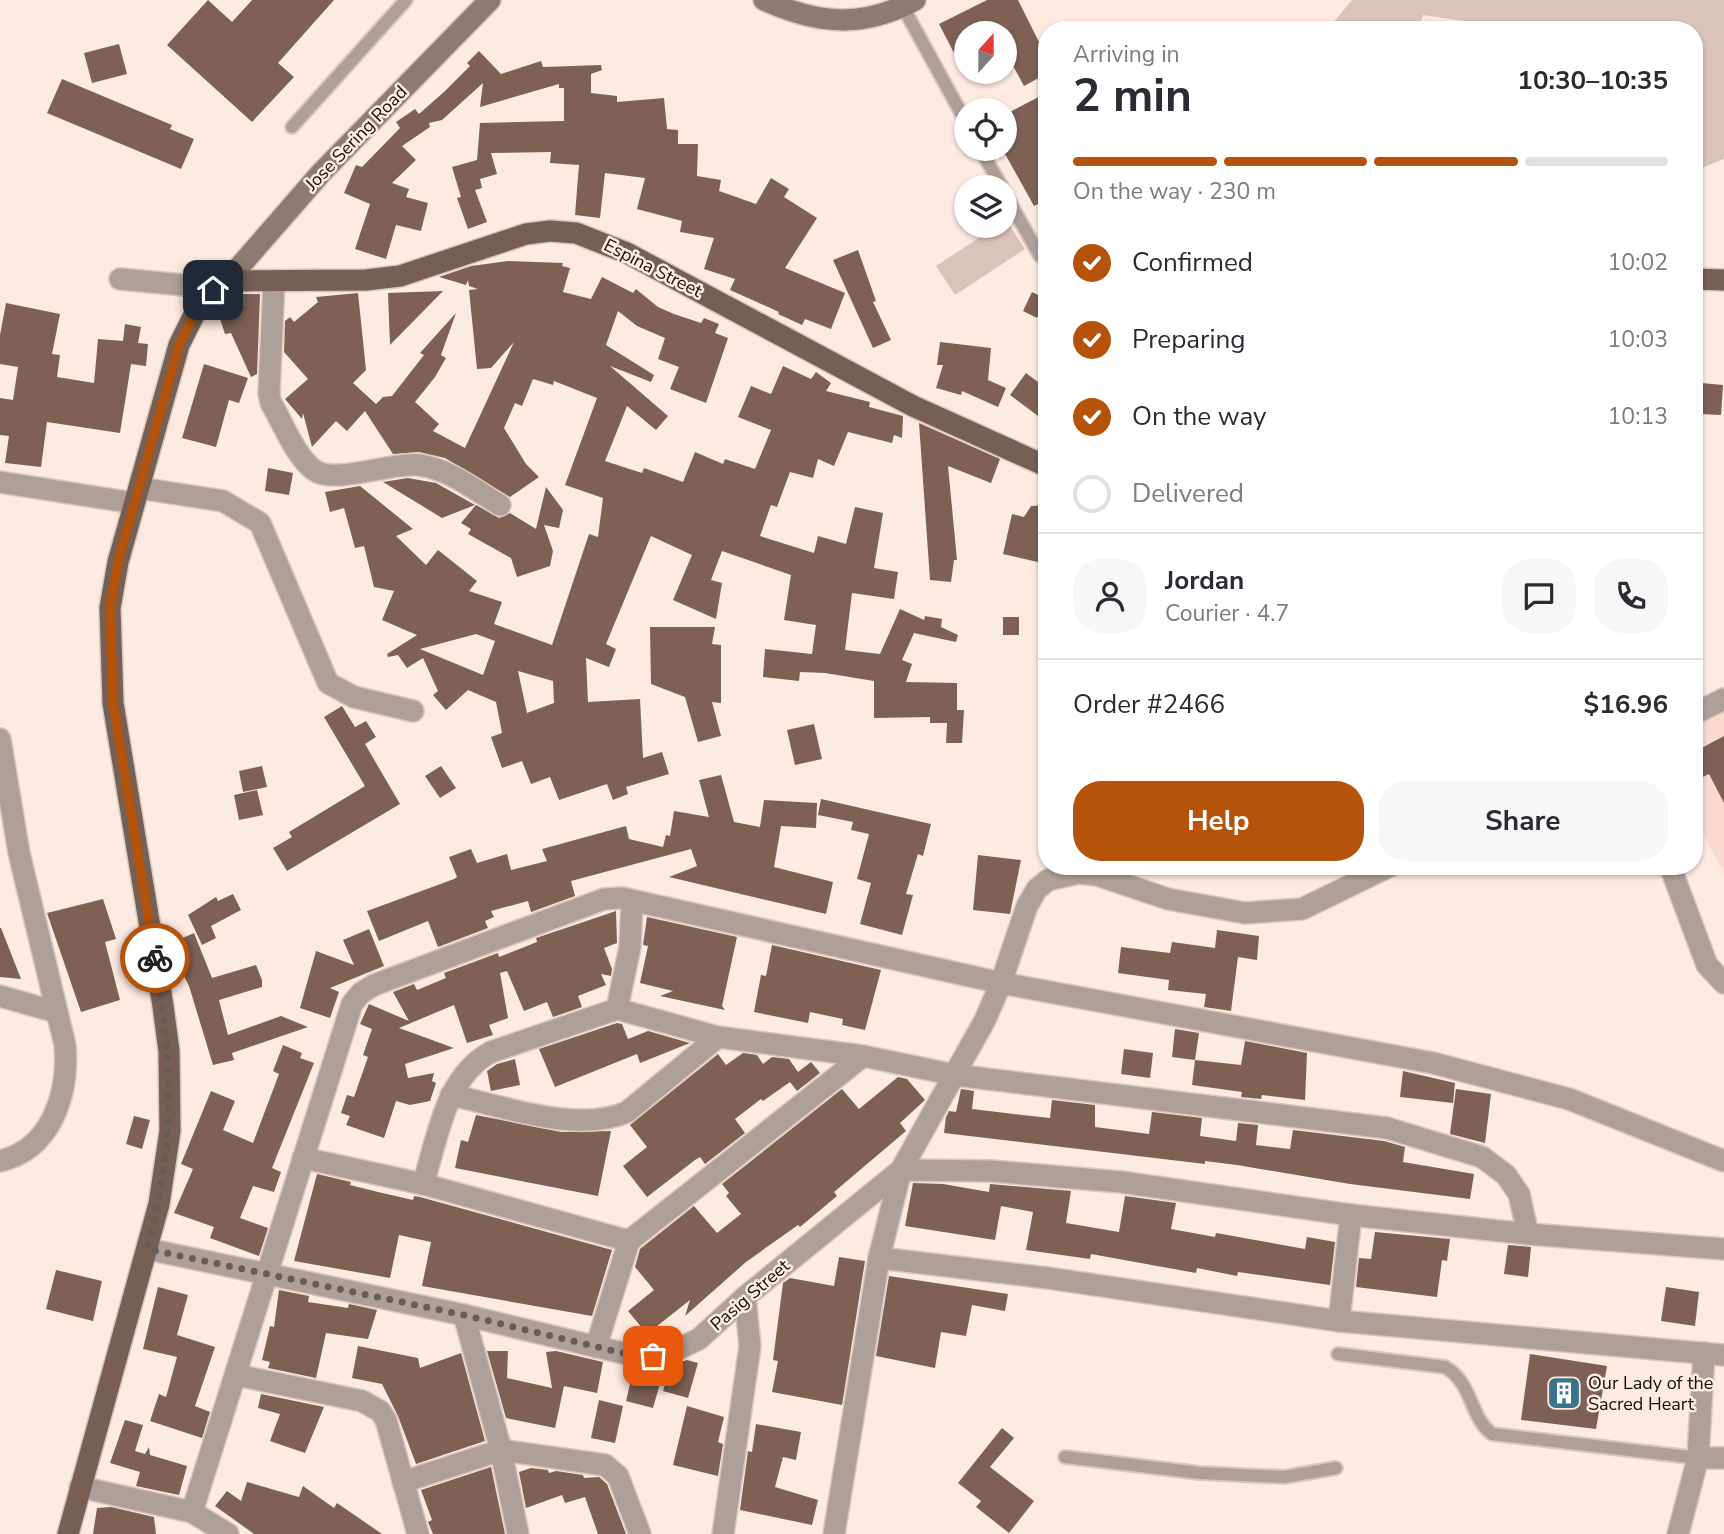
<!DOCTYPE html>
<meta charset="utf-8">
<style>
body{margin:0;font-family:"Nunito Sans",sans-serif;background:#f7f7f7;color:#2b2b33;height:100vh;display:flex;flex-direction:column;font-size:26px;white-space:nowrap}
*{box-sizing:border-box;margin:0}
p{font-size:23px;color:#7c7c81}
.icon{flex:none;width:38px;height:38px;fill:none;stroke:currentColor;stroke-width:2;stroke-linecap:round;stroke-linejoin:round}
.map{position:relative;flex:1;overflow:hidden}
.drawer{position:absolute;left:1038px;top:21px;width:665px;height:854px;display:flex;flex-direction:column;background:#fff;border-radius:28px;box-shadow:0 2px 5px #0004}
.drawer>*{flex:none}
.needle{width:46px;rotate:21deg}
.tools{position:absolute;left:954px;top:21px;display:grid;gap:14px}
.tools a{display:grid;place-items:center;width:63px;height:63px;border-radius:50%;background:#fff;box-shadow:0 2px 5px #0004;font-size:35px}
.pin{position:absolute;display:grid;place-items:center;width:60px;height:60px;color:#fff;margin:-30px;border-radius:14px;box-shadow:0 4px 10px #0006}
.courier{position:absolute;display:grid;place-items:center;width:70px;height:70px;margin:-35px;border:5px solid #b45309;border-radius:50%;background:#fff;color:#222;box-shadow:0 2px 9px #0007}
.headline em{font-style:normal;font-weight:700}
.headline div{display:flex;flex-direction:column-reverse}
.headline{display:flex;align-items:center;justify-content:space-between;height:119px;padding:0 35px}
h1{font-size:46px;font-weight:700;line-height:52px}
.bar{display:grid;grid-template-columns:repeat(4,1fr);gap:10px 7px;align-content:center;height:84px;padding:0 35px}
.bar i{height:9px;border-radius:5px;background:#e1e1e2}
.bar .selected{background:#b45309}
.bar p{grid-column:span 4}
.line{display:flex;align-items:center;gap:18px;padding:0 35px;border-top:2px solid #e1e1e2}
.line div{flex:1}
.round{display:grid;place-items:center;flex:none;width:74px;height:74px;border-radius:28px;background:#f7f7f7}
ol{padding:0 35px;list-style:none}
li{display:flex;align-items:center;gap:21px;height:77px}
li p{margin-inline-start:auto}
li .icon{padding:7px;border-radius:50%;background:#b45309;color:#fff;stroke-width:4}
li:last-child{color:#7c7c81}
li i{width:38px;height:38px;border:4px solid #e1e1e2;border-radius:50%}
.action{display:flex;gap:14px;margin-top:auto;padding:14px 35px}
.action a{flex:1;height:80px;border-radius:28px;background:#b45309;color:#fff;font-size:28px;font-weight:700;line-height:80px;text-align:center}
.action a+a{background:#f7f7f7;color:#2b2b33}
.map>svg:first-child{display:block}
.built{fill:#fadacc}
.green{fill:#dbc3b9}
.building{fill:#7e6154;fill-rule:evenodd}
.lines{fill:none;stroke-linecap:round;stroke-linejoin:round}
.service-casing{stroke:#d8c7bf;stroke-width:16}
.minor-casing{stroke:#d8c7bf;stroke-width:24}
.secondary-casing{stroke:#d8c7bf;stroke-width:24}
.primary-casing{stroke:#d8c7bf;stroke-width:24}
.service{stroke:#aea099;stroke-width:12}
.minor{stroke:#aea099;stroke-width:21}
.secondary{stroke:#8e7a71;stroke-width:21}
.primary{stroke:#775f54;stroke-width:21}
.done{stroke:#675c56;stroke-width:7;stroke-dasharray:0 12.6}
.route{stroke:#b45309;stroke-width:9}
.labels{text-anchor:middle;stroke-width:5;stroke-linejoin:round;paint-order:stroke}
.street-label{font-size:18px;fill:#160f0b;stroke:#fdeae1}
.poi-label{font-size:18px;fill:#160f0b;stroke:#fdeae1;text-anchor:start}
</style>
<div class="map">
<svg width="1724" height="1534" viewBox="0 0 1724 1534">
<rect width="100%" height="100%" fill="#fdeae1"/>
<path class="built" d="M1724 705V872L1694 818V721Z"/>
<g class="green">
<path d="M1352 0H1724V159L1694 171V30H1525L1423 15 1419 30H1327Z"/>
<path d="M1006 220 1025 249 955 295 936 266 997 226H1004Z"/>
</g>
<g class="building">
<path d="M208 0 232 22 252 0H334L278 63 294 77 252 122 167 45Z"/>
<path d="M987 0H1018L1046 56V74L1024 86 1004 49V33H966V49L955 55 939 24Z"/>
<path d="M119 44 127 74 92 83 84 53Z"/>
<path d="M479 51 501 74 541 61 543 67 601 65 602 70 591 74V93L617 96V102L664 98 667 129 678 130V144H698L697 176 721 180 719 191 756 204 771 178 789 189 784 197 817 218 785 268 845 293 831 329 805 319 802 325 778 314 779 312 730 290 735 279 704 269 714 238 680 232 682 221 637 209 645 178 605 173 600 218 575 215 579 165 550 163 551 152 491 153 497 174 480 179 482 188 475 190 487 222 468 229 457 198 461 197 452 167 477 160 480 123 564 121V88H559V84L480 107 483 83 442 120 429 123 430 127 402 146 416 160 392 183 409 189 406 197 428 203 421 231 396 225 386 259 355 249 370 204 344 193 356 165 362 167 400 128 396 122 415 109 419 114 445 91 470 66 467 63Z"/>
<path d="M62 79 172 125 170 129 194 139 181 169 47 113Z"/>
<path d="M1046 93V200L1034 206 1004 152V115Z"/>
<path d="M858 250 876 301 873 302 891 340 873 348 833 260Z"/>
<path d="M508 261 563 263 562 266 570 268 563 292 591 299 602 277 633 293 636 289 658 307 674 314 701 323 704 318 719 324 715 333 728 338 706 403 670 389 679 367 658 359 665 338 637 326 618 311 606 345 654 375 651 382 610 366 668 416 656 430 627 406 605 461 642 473 644 468 683 482 695 452 723 464 725 459 755 469 771 430 738 417 751 386 771 394 783 366 811 379 816 372 831 383 826 391 870 402 869 407 903 416 902 438 894 435 892 443 848 432 834 466 818 459 813 478 790 472 777 507 771 505 760 536 814 553 818 536 846 544 855 507 883 513 874 568 898 572 894 599 852 593 845 650 880 654 900 609 924 620 925 616 942 619 941 627 958 635 956 642 914 633 902 660 912 664 906 682 957 683V710H964L962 743H946L947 723H930V717L874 718V681L825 673 800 672 799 681 763 677 765 649 812 654 816 625 784 620 791 575 722 551 711 580 722 583 716 619 673 600 692 555 651 536 606 644 616 649 609 667 586 658 588 702 640 699 643 758 662 752 669 774 626 787 628 794 613 800 607 784 559 800 550 777 531 784 522 761 502 768 491 737 502 733 496 702 468 690 446 710 433 695 438 691 423 658 407 668 398 655 388 657 387 654 417 635 382 620 394 591 374 587 364 546 355 548 344 508 330 512 325 492 360 486 413 529 396 536 426 565 438 550 477 581 469 591 502 602 494 624 552 645 589 534 598 537 603 498 565 485 597 398 554 381 553 385 533 379 522 406 515 403 504 428 526 464 539 477 510 497 445 458 419 452 393 454 365 411 347 431 336 421 312 447 303 413 302 419 285 399 308 379 284 352 285 321 290 317 294 322 318 302 316 297 358 293 366 370 353 383 376 404 383 397 392 396 424 355 420 353 456 313 441 355 446 358 435 377 415 402 439 424 433 431 465 448 514 342 491 368 477 369 469 290 478 289 469 286 468 280 466 285 439 277 471 266ZM476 634 495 641 483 675 420 649ZM518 671 553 681 554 703 527 713Z"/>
<path d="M443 291 390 345 388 293Z"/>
<path d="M1032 292 1046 299 1037 318 1023 311Z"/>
<path d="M243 294H260L257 374 251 377 231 333 225 334 216 307 229 296Z"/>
<path d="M6 303 60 314 52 354 60 355 57 377 94 383 98 339 123 341 125 324 141 327 138 343 148 344 146 366 131 364 120 433 47 422 41 467 5 463 9 436 0 435V398L13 400 18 367 0 364V335Z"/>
<path d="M940 342 991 348 988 380 1006 388 998 407 962 391 961 395 936 388 943 365H937Z"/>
<path d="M204 364 248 378 239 403 229 400 216 447 182 438Z"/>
<path d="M1026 373 1046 388V422L1010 395Z"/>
<path d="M1701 383 1723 385 1721 415 1700 414Z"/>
<path d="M919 423 1000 459 991 483 948 466 957 560H954L951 582 930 580Z"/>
<path d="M268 468 293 473 289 495 265 491Z"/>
<path d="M408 478 436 483 475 505 442 518 383 482Z"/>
<path d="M546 487 563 510 559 528 544 525 553 551 550 566 517 577 511 558 468 534 471 529 461 523 476 505 499 518 510 513 536 529Z"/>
<path d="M1046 505V564L1003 554 1012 514 1024 517 1031 506Z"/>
<rect x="1003" y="617" width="16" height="18"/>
<path d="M650 627H715L712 644 721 645V703L712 702 721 736 698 742 685 697 651 684Z"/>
<path d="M342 706 355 727 366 721 376 737 365 744 400 804 287 871 273 848 292 837 289 832 365 786 324 717Z"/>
<path d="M814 724 822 759 795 765 787 730Z"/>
<path d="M1724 736V803L1709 774 1694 781V752Z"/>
<path d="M262 766 267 787 243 792 239 771Z"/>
<path d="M441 766 456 788 440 798 425 776Z"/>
<path d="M721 775 734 822 760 827 764 800 817 803 816 828 781 826 774 867 833 882 826 914 669 877 697 866 691 849 571 881 575 896 531 912 528 901 491 911 494 917 485 921 488 928 438 947 428 921 379 941 367 911 454 879 457 877 449 857 471 849 477 863 507 854 511 870 547 861 542 849 626 826 629 839 663 847 666 835 670 836 674 811 709 817 699 780Z"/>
<path d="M257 790 263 815 239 820 234 795Z"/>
<path d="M821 799 931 824 923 856 918 854 906 894 913 895 902 935 860 924 871 883 857 879 869 834 851 830 853 822 818 815Z"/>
<path d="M978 855 1021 860 1010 914 973 910Z"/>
<path d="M233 894 241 910 211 926 216 938 202 945 188 915 216 897 218 901Z"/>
<path d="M103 899 116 939 105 942 120 1000 81 1012 47 913Z"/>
<path d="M616 911 617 943 604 948 612 969 611 976 601 974 606 985 578 996 582 1007 553 1017 547 1002 524 1011 507 971 500 973 508 1018 489 1025 493 1035 467 1043 454 1005 399 1028 454 1048 405 1064 408 1078 434 1073 432 1081 436 1083 430 1101 410 1105 396 1101 384 1138 346 1125 350 1116 341 1113 347 1095 354 1097 368 1057 363 1055 372 1029 360 1024 369 1004 409 1021 393 992 414 984 417 990 446 978 444 973 498 953 499 957 537 942 536 938Z"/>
<path d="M647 917 737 937 722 1006 725 1010 660 996 673 991 640 983 648 946 643 945Z"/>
<path d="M0 928H1L21 979 0 977Z"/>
<path d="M369 929 384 966 330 988 339 992 330 1018 300 1008 316 951 354 965 343 940Z"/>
<path d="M1217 930 1259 936 1257 960 1238 957 1231 1011 1204 1007 1206 994 1168 990 1169 980 1118 973 1121 947 1170 953 1172 942 1215 948Z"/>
<path d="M194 933 212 978 256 965 262 980V987L219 1000 228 1035 281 1016 308 1027 232 1053 234 1060 213 1065 189 986 181 970 188 968 176 941Z"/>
<path d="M772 945 881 970 865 1030 842 1025 843 1019 810 1012 808 1023 754 1012 761 975 766 976Z"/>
<path d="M617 1023 622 1024 628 1039 648 1031 690 1043 640 1063 637 1054 555 1087 539 1049Z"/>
<path d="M1175 1029 1199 1033 1195 1060 1172 1057Z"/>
<path d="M1245 1041 1307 1053 1305 1100 1262 1095 1261 1099 1241 1097 1242 1092 1192 1085 1195 1060 1241 1065Z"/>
<path d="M283 1045 302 1053 300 1058 314 1063 272 1168 281 1172 274 1192 253 1186 240 1218 268 1228 259 1256 210 1238 214 1227 174 1213 193 1169 181 1164 211 1091 235 1101 223 1130 253 1143 279 1074 273 1071Z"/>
<path d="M1124 1049 1153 1053 1150 1078 1121 1074Z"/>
<path d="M743 1053 757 1055 763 1064 772 1057 789 1059 798 1072 811 1062 820 1073 797 1091 790 1082 763 1101 761 1099 735 1119 745 1133 705 1164 700 1157 695 1160 647 1197 623 1166 647 1147 630 1125 718 1054 726 1065Z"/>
<path d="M515 1059 520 1085 491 1091 487 1071 497 1064Z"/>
<path d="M1403 1071 1455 1083 1453 1103 1400 1097Z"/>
<path d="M898 1077 907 1079 925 1100 900 1123 906 1131 834 1192 837 1196 800 1227 798 1225 746 1262 685 1316 690 1300 647 1334 628 1311 654 1290 635 1267 640 1249 694 1206 717 1233 741 1214 726 1196 729 1193 722 1184 842 1089 859 1109Z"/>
<path d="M961 1089 974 1091 972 1109 1022 1115 1050 1118 1052 1100 1095 1105V1127L1149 1134 1152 1112 1202 1118 1200 1136 1236 1141 1238 1123 1258 1125 1256 1145 1290 1149 1293 1130 1384 1141 1405 1147 1403 1162 1474 1174 1470 1199 1350 1184 1237 1165 1205 1161V1164L944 1133 946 1117 949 1111 956 1112Z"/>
<path d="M1456 1089 1491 1094 1485 1143 1450 1134Z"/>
<path d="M476 1115 561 1132 611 1131 598 1196 455 1168 461 1140 468 1142Z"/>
<path d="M134 1116 150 1120 142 1149 126 1144Z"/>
<path d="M317 1174 351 1182 350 1185 378 1192 413 1200 414 1196 420 1197 612 1250 592 1316 422 1286 431 1242 399 1235 390 1278 294 1261Z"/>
<path d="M913 1183 943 1184 989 1192 990 1184 1071 1191 1066 1223 1119 1232 1125 1196 1176 1203 1171 1229 1215 1237 1216 1233 1305 1249 1307 1237 1335 1242 1330 1285 1238 1272 1237 1276 1197 1268 1196 1273 1091 1254 1090 1259 1026 1250 1033 1212 1001 1206 995 1240 905 1226Z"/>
<path d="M1375 1232 1450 1239 1447 1261 1442 1260 1437 1297 1356 1287 1359 1258 1371 1259Z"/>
<path d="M1508 1245 1531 1247 1528 1277 1504 1274Z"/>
<path d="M839 1257 865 1261 842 1405 772 1392 778 1361 773 1360 783 1283 790 1278 834 1286Z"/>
<path d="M56 1270 102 1281 93 1321 46 1309Z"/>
<path d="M889 1276 1008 1294 1005 1311 972 1305 966 1336 941 1332 935 1368 876 1356Z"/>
<path d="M158 1287 188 1295 177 1335 215 1347 195 1406 210 1412 202 1438 150 1421 159 1394 166 1397 177 1357 143 1349Z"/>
<path d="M1666 1287 1699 1292 1695 1326 1661 1321Z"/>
<path d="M279 1290 309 1296 308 1302 348 1308 349 1304 377 1310 368 1339 326 1333 316 1378 268 1368 270 1362 262 1360 270 1326 274 1327Z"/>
<path d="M358 1346 418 1358 420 1368 461 1353 485 1441 416 1464 398 1416 382 1384 352 1378Z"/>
<path d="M487 1351H508L507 1378 552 1388 546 1352 556 1351 603 1362 597 1393 564 1386 555 1428 506 1418Z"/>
<path d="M1530 1354 1607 1366 1596 1429 1521 1420Z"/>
<path d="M687 1360 698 1363 688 1398 663 1391 670 1366Z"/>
<path d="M633 1372 661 1380 653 1408 626 1401Z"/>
<path d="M261 1394 324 1407 305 1453 270 1441 280 1414 258 1408Z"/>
<path d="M599 1400 623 1406 615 1443 591 1438Z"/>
<path d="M687 1406 724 1417 718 1442 723 1444 718 1476 673 1465Z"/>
<path d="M125 1420 143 1425 135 1451 145 1454 149 1447 150 1455 187 1466 179 1495 136 1486 140 1472 110 1463Z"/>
<path d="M756 1424 801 1432 796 1460 783 1457 775 1487 818 1500 812 1525 740 1510 748 1451 752 1452Z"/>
<path d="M1002 1428 1014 1438 990 1467 1034 1501 1009 1533 976 1507 981 1501 958 1483Z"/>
<path d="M491 1467 505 1534H433L428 1522 432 1520 421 1490Z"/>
<path d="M531 1468 548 1470 549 1473 556 1471 583 1475 584 1478 599 1477 607 1484 626 1534H598L585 1497 565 1503 562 1495 526 1508 519 1472Z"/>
<path d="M247 1482 299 1497 303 1486 334 1508 337 1503 382 1534H254L215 1506 227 1491 241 1501Z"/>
<path d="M111 1507 154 1517 156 1534H93L97 1508Z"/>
</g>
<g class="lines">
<g class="service-casing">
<g id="service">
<path d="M903 7 966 122"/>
<path d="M292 127 406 0"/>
<path d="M980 149 1002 187"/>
<path d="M1004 192 1040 256"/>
<path d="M1338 1354 1445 1367C1473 1383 1469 1416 1492 1434L1698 1458"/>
<path d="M1065 1457 1200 1473 1284 1477 1336 1468"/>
</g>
</g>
<g class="minor-casing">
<g id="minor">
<path d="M120 279 215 288"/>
<path d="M274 281 269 394 271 403C283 423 295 456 314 470 334 485 391 462 419 465 449 469 475 490 500 505"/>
<path d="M0 482 134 503"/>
<path d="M139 488 223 501 260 523 328 683 354 697 413 711"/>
<path d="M1694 714 1724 699"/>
<path d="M0 739 19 853 65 1045C69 1093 52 1149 0 1161"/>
<path d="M1670 866 1707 965 1724 983"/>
<path d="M0 996 56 1012"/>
<path d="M617 1009 630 947 632 901"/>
<path d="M451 1095C503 1106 577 1134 627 1112L718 1037"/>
<path d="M303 1158 423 1184 629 1241 863 1056"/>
<path d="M423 1184C438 1137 445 1077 491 1052L617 1009 718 1037 863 1056 955 1075 1387 1128 1482 1157 1506 1175 1519 1194 1528 1234"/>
<path d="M147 1249 464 1315 631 1355 670 1353 699 1339 745 1297 901 1170 985 1020 1001 983 1027 906 1037 889 1048 880 1079 873 1097 875 1168 899 1245 913 1302 909 1390 866"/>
<path d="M879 1258 1048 1278 1339 1321 1724 1355"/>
<path d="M464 1315 501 1450 518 1534"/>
<path d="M1339 1321 1351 1215"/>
<path d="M596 1347 629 1241"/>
<path d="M236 1375 362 1401 380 1411 386 1420 418 1534"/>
<path d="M1698 1458H1724"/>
<path d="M403 1482 501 1450 605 1465 618 1476 640 1534"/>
<path d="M80 1487 192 1512 228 1534"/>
<path d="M192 1512 352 1004 361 993 374 985 604 899 622 898 1001 983 1433 1063 1569 1099 1724 1161"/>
<path d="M723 1534 750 1346 745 1297"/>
<path d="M834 1534 879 1258 901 1170 991 1171 1121 1182 1351 1215 1528 1234 1724 1249"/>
<path d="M1678 1534 1698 1458 1704 1353"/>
</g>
</g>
<g class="secondary-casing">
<g id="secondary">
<path d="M764 0C817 24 862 29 915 0"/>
<path d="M227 281 321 173 490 0"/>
</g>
</g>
<g class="primary-casing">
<g id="primary">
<path d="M1694 279 1724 280"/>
<path d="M68 1534 159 1204 170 1131 169 1051 163 1006 113 703 110 608 118 562 179 345 200 303 227 281 366 280 400 276 526 234 550 231 576 233 627 253 913 406 1046 466"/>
</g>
</g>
<use href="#service" class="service"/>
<use href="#minor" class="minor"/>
<use href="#secondary" class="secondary"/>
<use href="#primary" class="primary"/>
</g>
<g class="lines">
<path class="done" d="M155 958C173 1065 176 1143 147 1249L464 1315 631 1355 653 1356"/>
<path class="route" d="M155 958 113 703 110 608 118 562 179 345 200 303 213 290"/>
</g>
<defs>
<g id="building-square" transform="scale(1.75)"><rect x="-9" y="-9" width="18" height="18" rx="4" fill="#38758c" stroke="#fdeae1"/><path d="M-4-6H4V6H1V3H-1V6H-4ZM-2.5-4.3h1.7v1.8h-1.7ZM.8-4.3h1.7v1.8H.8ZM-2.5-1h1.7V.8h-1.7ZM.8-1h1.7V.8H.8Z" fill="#fff"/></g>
</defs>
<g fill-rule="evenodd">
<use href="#building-square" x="1564" y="1393"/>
</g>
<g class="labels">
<g class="street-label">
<text transform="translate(356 138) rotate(-46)" y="6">Jose Sering Road</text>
<text transform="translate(653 268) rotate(27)" y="6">Espina Street</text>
<text transform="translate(750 1295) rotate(-41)" y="6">Pasig Street</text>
</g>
<g class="poi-label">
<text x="1588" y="1389">Our Lady of the<tspan x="1588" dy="21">Sacred Heart</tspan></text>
</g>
</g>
</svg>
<div class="tools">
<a><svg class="needle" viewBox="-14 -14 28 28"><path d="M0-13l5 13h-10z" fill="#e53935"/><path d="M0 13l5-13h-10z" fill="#7c7c81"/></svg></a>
<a><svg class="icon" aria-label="locate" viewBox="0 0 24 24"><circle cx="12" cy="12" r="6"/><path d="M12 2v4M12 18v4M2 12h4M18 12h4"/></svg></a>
<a><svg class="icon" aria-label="layers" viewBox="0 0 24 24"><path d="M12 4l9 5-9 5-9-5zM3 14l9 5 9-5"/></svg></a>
</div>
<div class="pin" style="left:653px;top:1356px;background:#ea580c"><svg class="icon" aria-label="bag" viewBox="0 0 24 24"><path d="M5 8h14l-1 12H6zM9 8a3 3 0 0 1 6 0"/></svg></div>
<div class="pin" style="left:213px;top:290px;background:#1f2937"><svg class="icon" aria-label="home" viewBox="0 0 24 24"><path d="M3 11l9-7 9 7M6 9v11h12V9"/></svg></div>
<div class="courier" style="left:155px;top:958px"><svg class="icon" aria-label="bike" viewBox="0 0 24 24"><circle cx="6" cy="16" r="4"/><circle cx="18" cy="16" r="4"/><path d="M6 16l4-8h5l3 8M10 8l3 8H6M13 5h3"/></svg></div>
<section class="drawer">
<div class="headline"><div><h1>2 min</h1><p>Arriving in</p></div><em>10:30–10:35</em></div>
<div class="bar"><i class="selected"></i><i class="selected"></i><i class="selected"></i><i></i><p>On the way · 230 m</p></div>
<ol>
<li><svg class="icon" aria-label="check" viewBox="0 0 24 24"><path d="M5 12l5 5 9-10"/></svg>Confirmed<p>10:02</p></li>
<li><svg class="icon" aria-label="check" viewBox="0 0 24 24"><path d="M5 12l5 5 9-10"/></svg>Preparing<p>10:03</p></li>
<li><svg class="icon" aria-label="check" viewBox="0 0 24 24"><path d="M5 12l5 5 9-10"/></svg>On the way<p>10:13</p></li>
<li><i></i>Delivered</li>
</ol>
<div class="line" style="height:126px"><a class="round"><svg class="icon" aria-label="person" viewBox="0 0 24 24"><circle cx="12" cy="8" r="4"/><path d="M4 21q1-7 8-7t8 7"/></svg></a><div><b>Jordan</b><p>Courier · 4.7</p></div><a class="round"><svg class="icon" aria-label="chat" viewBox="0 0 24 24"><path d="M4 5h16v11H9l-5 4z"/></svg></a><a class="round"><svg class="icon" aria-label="phone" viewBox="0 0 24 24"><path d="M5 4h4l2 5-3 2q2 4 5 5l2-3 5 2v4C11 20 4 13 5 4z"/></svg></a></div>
<div class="line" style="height:91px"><div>Order #2466</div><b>$16.96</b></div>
<div class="action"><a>Help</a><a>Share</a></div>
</section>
</div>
